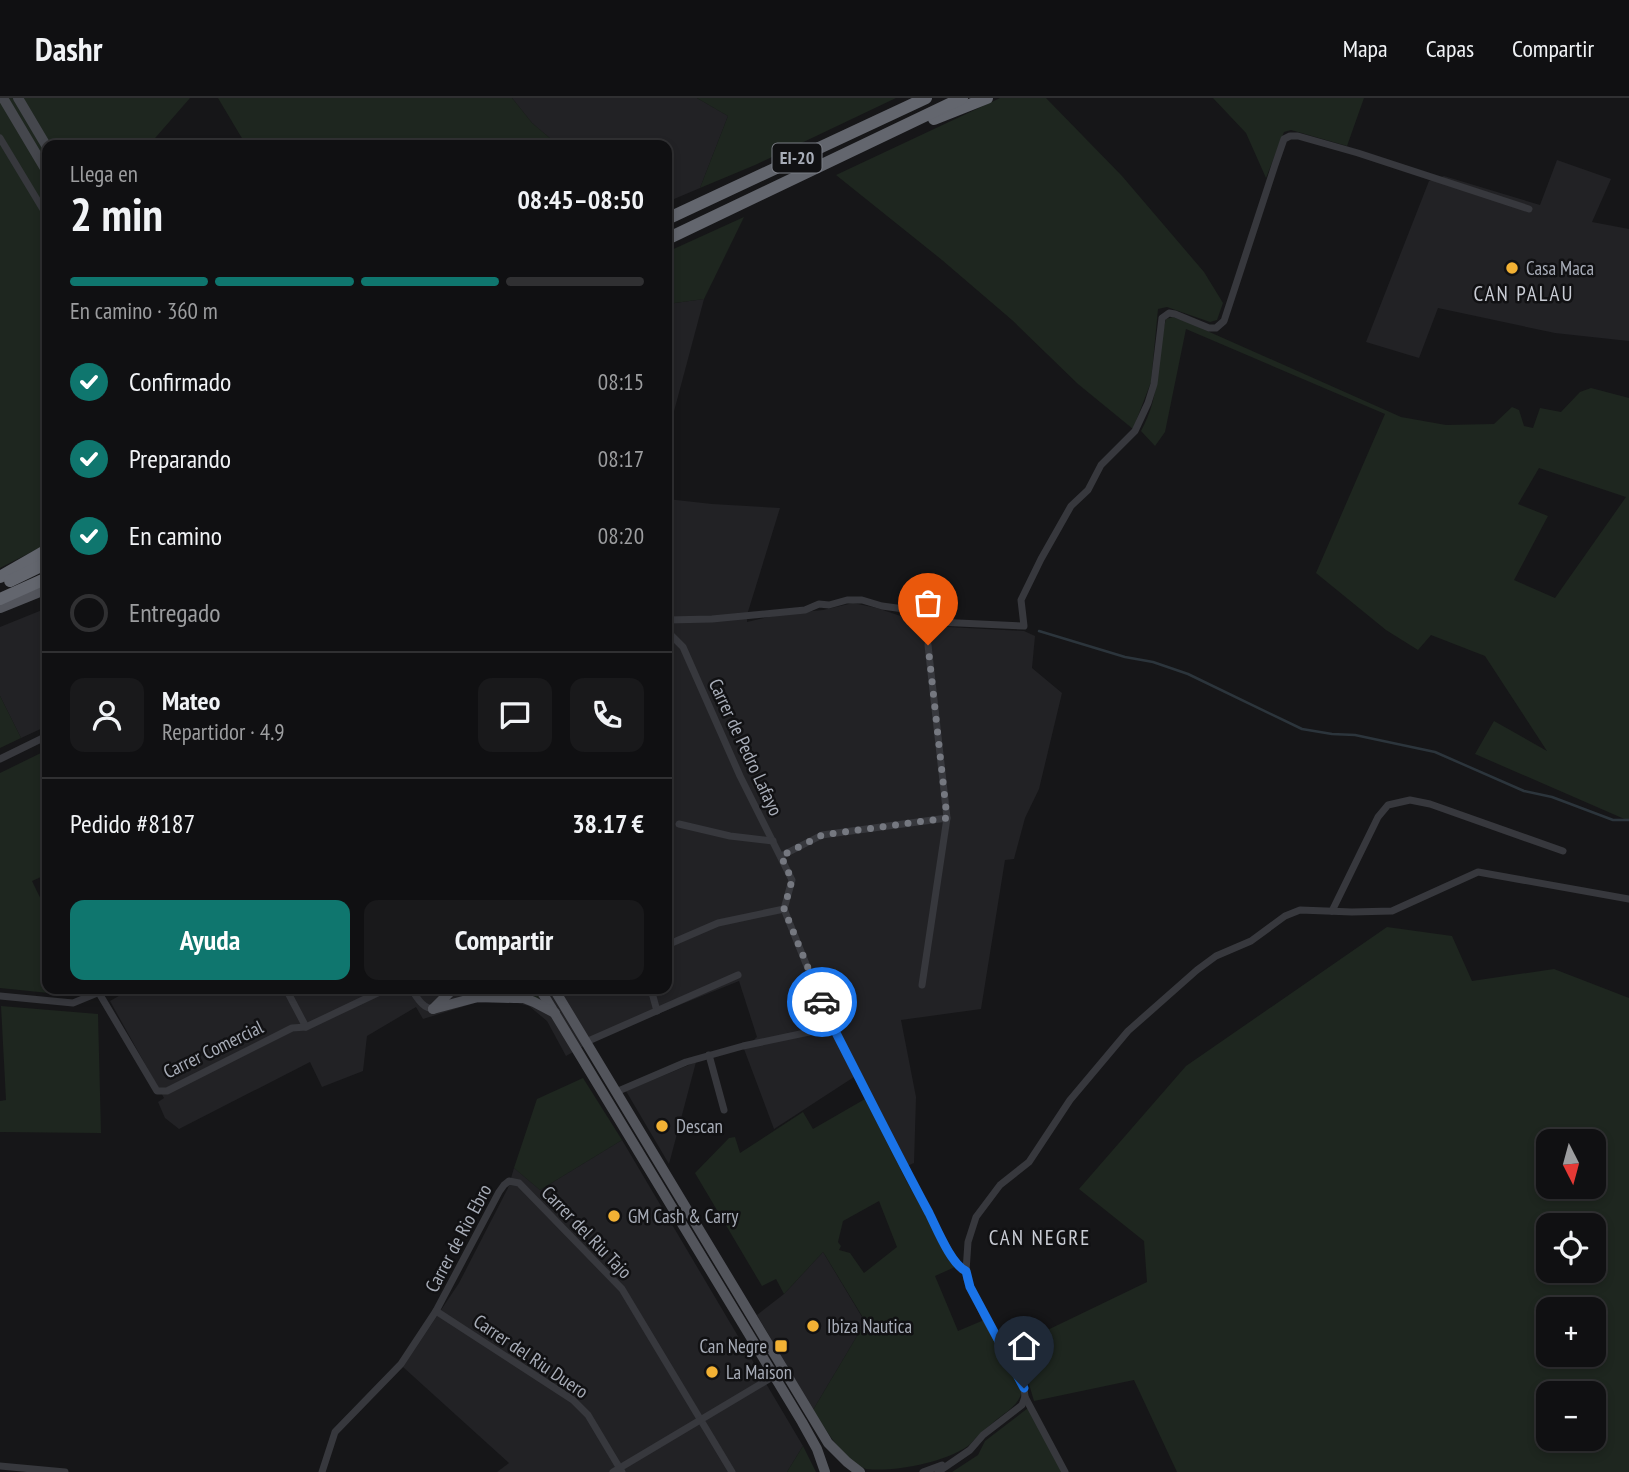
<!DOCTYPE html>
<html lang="es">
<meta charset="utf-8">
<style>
body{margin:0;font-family:"PT Sans Narrow",sans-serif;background:#19191b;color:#f1f3f6;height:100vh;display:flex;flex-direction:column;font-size:26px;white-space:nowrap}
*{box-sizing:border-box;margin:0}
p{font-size:23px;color:#9c9d9f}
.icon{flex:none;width:38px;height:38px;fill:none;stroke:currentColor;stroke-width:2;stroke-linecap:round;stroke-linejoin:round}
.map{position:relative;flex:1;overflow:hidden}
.panel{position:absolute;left:42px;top:42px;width:630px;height:854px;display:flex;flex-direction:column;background:#101012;border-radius:14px;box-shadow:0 4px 10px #0003,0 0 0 2px #303032}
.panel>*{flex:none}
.needle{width:46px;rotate:174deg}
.tools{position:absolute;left:1536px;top:1031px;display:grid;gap:14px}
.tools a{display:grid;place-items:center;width:70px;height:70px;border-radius:14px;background:#101012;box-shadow:0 4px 10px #0003,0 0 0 2px #303032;font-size:35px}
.pin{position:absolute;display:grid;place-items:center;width:60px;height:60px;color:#fff;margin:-72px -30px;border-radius:50% 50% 50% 0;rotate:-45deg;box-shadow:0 0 7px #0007}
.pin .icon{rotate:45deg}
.courier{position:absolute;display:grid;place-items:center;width:70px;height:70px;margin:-35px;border:5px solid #1a73e8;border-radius:50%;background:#fff;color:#222;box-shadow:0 2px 9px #0007}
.summary em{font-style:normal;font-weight:700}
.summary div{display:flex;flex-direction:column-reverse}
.summary{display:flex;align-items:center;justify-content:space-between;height:119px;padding:0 28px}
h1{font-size:46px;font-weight:700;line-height:52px}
.bar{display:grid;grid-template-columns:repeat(4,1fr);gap:10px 7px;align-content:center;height:84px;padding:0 28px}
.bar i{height:9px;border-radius:5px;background:#303032}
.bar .active{background:#0f766e}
.bar p{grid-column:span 4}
.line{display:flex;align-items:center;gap:18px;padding:0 28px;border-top:2px solid #303032}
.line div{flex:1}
.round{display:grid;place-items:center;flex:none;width:74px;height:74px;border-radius:14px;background:#19191b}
ol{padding:0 28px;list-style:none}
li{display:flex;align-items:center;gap:21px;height:77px}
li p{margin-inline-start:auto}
li .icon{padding:7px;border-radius:50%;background:#0f766e;color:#fff;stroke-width:4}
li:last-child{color:#9c9d9f}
li i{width:38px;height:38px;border:4px solid #303032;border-radius:50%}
.cta{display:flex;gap:14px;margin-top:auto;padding:14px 28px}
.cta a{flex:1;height:80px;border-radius:14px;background:#0f766e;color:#fff;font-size:28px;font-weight:700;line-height:80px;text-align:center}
.cta a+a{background:#19191b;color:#f1f3f6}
header{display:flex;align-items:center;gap:42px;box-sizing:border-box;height:98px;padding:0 35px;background:#101012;border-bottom:2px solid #303032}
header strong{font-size:33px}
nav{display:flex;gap:38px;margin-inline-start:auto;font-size:24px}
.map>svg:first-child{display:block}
.built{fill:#222225}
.green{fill:#1e261f;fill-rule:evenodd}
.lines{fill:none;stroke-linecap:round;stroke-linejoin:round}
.stream{stroke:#2c353c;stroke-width:2.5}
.street{stroke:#37383d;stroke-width:7}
.secondary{stroke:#45474d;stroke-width:10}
.primary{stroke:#53555c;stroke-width:10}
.highway{stroke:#63666e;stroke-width:12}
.done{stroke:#757880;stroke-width:7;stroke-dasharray:0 12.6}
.route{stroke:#1a73e8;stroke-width:9}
.poi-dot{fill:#f2b134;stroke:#111113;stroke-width:2.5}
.labels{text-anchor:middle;stroke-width:5;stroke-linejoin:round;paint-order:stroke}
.shield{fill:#111113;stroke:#7b7e86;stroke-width:2}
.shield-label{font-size:18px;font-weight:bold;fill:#a8adb8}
.poi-label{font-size:19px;fill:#a8adb8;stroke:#111113;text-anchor:start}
.street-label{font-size:19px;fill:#a8adb8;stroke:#111113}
.neighbourhood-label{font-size:21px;letter-spacing:2px;fill:#c9ccd4;stroke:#111113}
</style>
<header>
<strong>Dashr</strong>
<nav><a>Mapa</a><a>Capas</a><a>Compartir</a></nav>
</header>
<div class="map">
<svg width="1629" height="1374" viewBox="0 0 1629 1374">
<rect width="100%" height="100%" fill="#161618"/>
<g class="built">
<path d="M512 0H697L728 18 700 90 667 104V47H558L532 25Z"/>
<path d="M1557 62 1611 81 1592 124 1629 131V243L1555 235 1438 210 1419 260 1366 244 1429 83 1444 78 1540 107Z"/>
<path d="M704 201 673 317 667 354V206Z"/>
<path d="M667 401 712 406 780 410 747 517V524L782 516 823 512 853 505 877 510 930 528 1024 533 1035 538 1032 570 1062 595 1039 691 1025 720 1014 761 1005 762 981 911 901 922 916 999 914 1065 900 1071 854 979 774 1031 744 951 757 939 739 883 598 940 566 958 547 923 529 908 513 904 475 905 423 921 416 909 367 938 363 973 322 989 310 964 179 1031 165 1020 158 1004 164 1000 110 903 131 891H667Z"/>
<path d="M47 510V628L21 640 0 598V529Z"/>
<path d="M696 964 669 1066 626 993Z"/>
<path d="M622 1042 803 1348 787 1374H497L509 1365 403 1269 459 1185 508 1090 514 1070 540 1092Z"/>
<path d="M823 1154 862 1219 863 1228 813 1312 757 1217 784 1196Z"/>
</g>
<g class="green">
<path d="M0 0H190L149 47H47V446L0 470Z"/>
<path d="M218 0H512L532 25 558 47H246Z"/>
<path d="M697 0H896L755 67 700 90 728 18Z"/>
<path d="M1000 0H1046L1122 78 1204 174 1223 205 1217 222 1210 224 1167 209 1158 211 1151 284 1133 331 1078 286 1012 222 942 162 836 77Z"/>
<path d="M1213 0H1364L1347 48 1291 32 1284 34 1266 80 1246 35Z"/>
<path d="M744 119 704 201 667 206V154Z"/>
<path d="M1173 219 1187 224 1401 319 1446 327 1494 326 1512 309 1519 312 1524 328 1533 330 1540 310 1561 314 1580 294 1591 290 1629 300V723L1475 656 1494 623 1547 653 1485 558 1431 537 1418 552 1386 532 1316 475 1385 316 1186 231 1165 334 1155 348 1141 333C1162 296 1156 259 1166 221ZM1539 370 1626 399 1555 500 1514 482 1548 418 1518 406Z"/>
<path d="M0 598 21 640 0 650Z"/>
<path d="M47 652V786L43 778 32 783 47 814V891H72L74 893 68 897 0 890V675Z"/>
<path d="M1387 829 1452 838 1472 883 1554 871 1629 900V1374H1177L1134 1282 1034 1303 1026 1276 1047 1266 1033 1239 1147 1184 1144 1143 1079 1091 1186 968ZM1549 1043H1594V1088H1549ZM1549 1127H1594V1172H1549ZM1549 1211H1594V1256H1549ZM1549 1295H1594V1340H1549Z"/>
<path d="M476 891H533L540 902 492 897Z"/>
<path d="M1 908 98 916 101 1035 0 1034V1003L6 1002Z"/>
<path d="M583 980 622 1042 540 1092 514 1070 537 1001Z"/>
<path d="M865 1001 908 1086 955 1169 935 1178 958 1233 984 1222 1022 1291C1021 1306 1006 1314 995 1323 990 1327 984 1332 979 1337 975 1340 972 1345 968 1348 943 1365 895 1374 866 1371 841 1360 827 1333 813 1312L863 1228 862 1218 825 1157 823 1154 784 1196 776 1181 762 1188 695 1075 729 1040 735 1039 740 1055 803 1014 813 1031ZM879 1103 897 1149 864 1175 850 1155 839 1152 841 1148 838 1144 843 1123Z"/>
<path d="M1028 1310 1062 1374H952L978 1357 985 1343Z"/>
<path d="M803 1348 816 1374H787Z"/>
</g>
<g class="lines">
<path class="stream" d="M1039 533 1125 559 1153 564 1188 576 1302 631 1332 636 1355 637 1435 654 1524 693 1552 699 1613 722H1629"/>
<g class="street">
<path d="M0 40 47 118"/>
<path d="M667 522 712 521 805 512 819 506 829 507 847 502H862L882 508 904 511 937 524 1024 528 1021 502 1041 461 1071 408 1088 392 1101 367 1135 333 1148 305 1154 286 1162 220 1169 215 1175 216 1209 230H1216L1224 223 1275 67 1284 41 1290 38H1298L1358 55 1529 111"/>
<path d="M667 533 683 549 740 678 792 782 784 811 827 918 887 1036 952 1159 962 1172 966 1173"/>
<path d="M928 547 947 720"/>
<path d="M0 661 47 638"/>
<path d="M679 726 730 738 773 743"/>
<path d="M781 758 822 737 947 720 922 887"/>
<path d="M1332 813 1378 719 1388 707 1410 702 1430 706 1563 753"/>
<path d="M667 847 718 825 784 811"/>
<path d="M286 891 306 929"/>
<path d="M411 891C417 899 422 910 433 911"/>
<path d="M651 891 657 913"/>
<path d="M99 895 157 993H167L292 930 306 929 386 891"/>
<path d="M0 898 73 905 107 891"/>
<path d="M586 944 738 877"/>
<path d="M709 957 724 1012"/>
<path d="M616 994 686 964 743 948 833 929"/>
<path d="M436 1213 573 1302 588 1317 622 1374"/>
<path d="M1025 1299 1065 1374"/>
<path d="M0 1368 65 1374"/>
<path d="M322 1374 335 1334 401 1266 436 1213 499 1094 504 1087 509 1083 519 1085 622 1191 732 1374"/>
<path d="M613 1374 774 1278"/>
<path d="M923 1374 942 1367"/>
<path d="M938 1374 970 1352 983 1337 1022 1307 1025 1299 1024 1290 986 1222 967 1181 966 1173 968 1144 976 1119 1000 1087 1029 1064 1070 1002 1128 933 1197 872 1216 858 1251 843 1285 818 1300 812 1352 814 1392 813 1478 774 1629 801"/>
</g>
<g class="secondary">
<path d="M3 0 47 74"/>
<path d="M18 0 47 49"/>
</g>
<g class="primary">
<path d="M0 510 47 491"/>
<path d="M540 891 802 1324 817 1351 825 1374"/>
<path d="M554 891 828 1345 847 1364 860 1374"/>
<path d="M433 911 478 899 514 900H524L534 904 555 915"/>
<path d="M433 911 453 891"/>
</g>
<g class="highway">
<path d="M934 21 987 0"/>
<path d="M667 121 926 0"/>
<path d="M667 141 962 0"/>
<path d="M0 479 47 452"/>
<path d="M10 483 47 465"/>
<path d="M0 501 47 480"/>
</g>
</g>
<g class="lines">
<path class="done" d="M822 904 784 811 792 782 781 758 822 737 947 720 928 547"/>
<path class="route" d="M822 904 833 929C865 991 896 1054 929 1115 937 1131 951 1166 966 1173L970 1189 1024 1290"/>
</g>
<g class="poi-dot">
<circle cx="1512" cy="170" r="7"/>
<circle cx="662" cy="1028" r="7"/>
<circle cx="614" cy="1118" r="7"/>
<circle cx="813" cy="1228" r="7"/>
<rect x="774" y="1241" width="14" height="14" rx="3.5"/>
<circle cx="712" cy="1274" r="7"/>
</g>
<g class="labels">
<rect class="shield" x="772.5" y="45.5" width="49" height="29" rx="5"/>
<g class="shield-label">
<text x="797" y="66">EI-20</text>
</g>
<g class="poi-label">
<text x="1526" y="177">Casa Maca</text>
<text x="676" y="1035">Descan</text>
<text x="628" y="1125">GM Cash &amp; Carry</text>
<text x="827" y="1235">Ibiza Nautica</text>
<text x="767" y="1255" text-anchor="end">Can Negre</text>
<text x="726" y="1281">La Maison</text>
</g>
<g class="street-label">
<text transform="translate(746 649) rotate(65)" y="7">Carrer de Pedro Lafayo</text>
<text transform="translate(213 951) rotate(-26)" y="7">Carrer Comercial</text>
<text transform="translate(587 1134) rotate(46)" y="7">Carrer del Riu Tajo</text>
<text transform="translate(458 1140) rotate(-62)" y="7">Carrer de Rio Ebro</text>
<text transform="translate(531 1258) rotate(34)" y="7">Carrer del Riu Duero</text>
</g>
<g class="neighbourhood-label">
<text x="1524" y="203">CAN PALAU</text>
<text x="1040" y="1147">CAN NEGRE</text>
</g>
</g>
</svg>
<div class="tools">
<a><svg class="needle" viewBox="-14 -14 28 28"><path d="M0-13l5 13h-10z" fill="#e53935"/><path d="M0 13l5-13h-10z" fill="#9c9d9f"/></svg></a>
<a><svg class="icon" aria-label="locate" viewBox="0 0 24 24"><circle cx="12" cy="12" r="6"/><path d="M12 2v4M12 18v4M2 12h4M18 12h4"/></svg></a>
<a>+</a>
<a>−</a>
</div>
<div class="pin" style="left:928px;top:547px;background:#ea580c"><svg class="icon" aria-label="bag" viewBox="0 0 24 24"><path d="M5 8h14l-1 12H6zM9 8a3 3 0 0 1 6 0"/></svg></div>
<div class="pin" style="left:1024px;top:1290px;background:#1f2937"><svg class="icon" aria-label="home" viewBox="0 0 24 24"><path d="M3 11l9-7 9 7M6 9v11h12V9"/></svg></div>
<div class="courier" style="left:822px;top:904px"><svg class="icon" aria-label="car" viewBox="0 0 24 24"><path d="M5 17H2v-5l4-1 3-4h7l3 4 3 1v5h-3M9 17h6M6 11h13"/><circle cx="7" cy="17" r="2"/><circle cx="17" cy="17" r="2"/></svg></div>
<section class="panel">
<div class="summary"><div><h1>2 min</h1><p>Llega en</p></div><em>08:45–08:50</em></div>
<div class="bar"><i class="active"></i><i class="active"></i><i class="active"></i><i></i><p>En camino · 360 m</p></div>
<ol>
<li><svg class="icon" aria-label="check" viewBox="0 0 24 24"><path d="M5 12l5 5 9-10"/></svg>Confirmado<p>08:15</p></li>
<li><svg class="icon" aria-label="check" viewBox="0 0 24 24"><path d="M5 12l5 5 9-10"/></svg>Preparando<p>08:17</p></li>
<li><svg class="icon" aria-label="check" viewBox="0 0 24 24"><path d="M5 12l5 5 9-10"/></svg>En camino<p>08:20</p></li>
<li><i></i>Entregado</li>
</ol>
<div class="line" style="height:126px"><a class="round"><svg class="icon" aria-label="person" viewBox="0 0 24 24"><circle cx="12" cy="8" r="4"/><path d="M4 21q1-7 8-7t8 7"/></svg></a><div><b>Mateo</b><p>Repartidor · 4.9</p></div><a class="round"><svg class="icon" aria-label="chat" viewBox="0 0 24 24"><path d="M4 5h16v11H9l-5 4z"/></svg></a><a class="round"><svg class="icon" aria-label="phone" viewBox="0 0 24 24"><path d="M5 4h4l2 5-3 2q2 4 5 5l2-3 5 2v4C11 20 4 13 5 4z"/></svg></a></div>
<div class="line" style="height:91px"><div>Pedido #8187</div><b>38.17 €</b></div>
<div class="cta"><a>Ayuda</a><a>Compartir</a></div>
</section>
</div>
